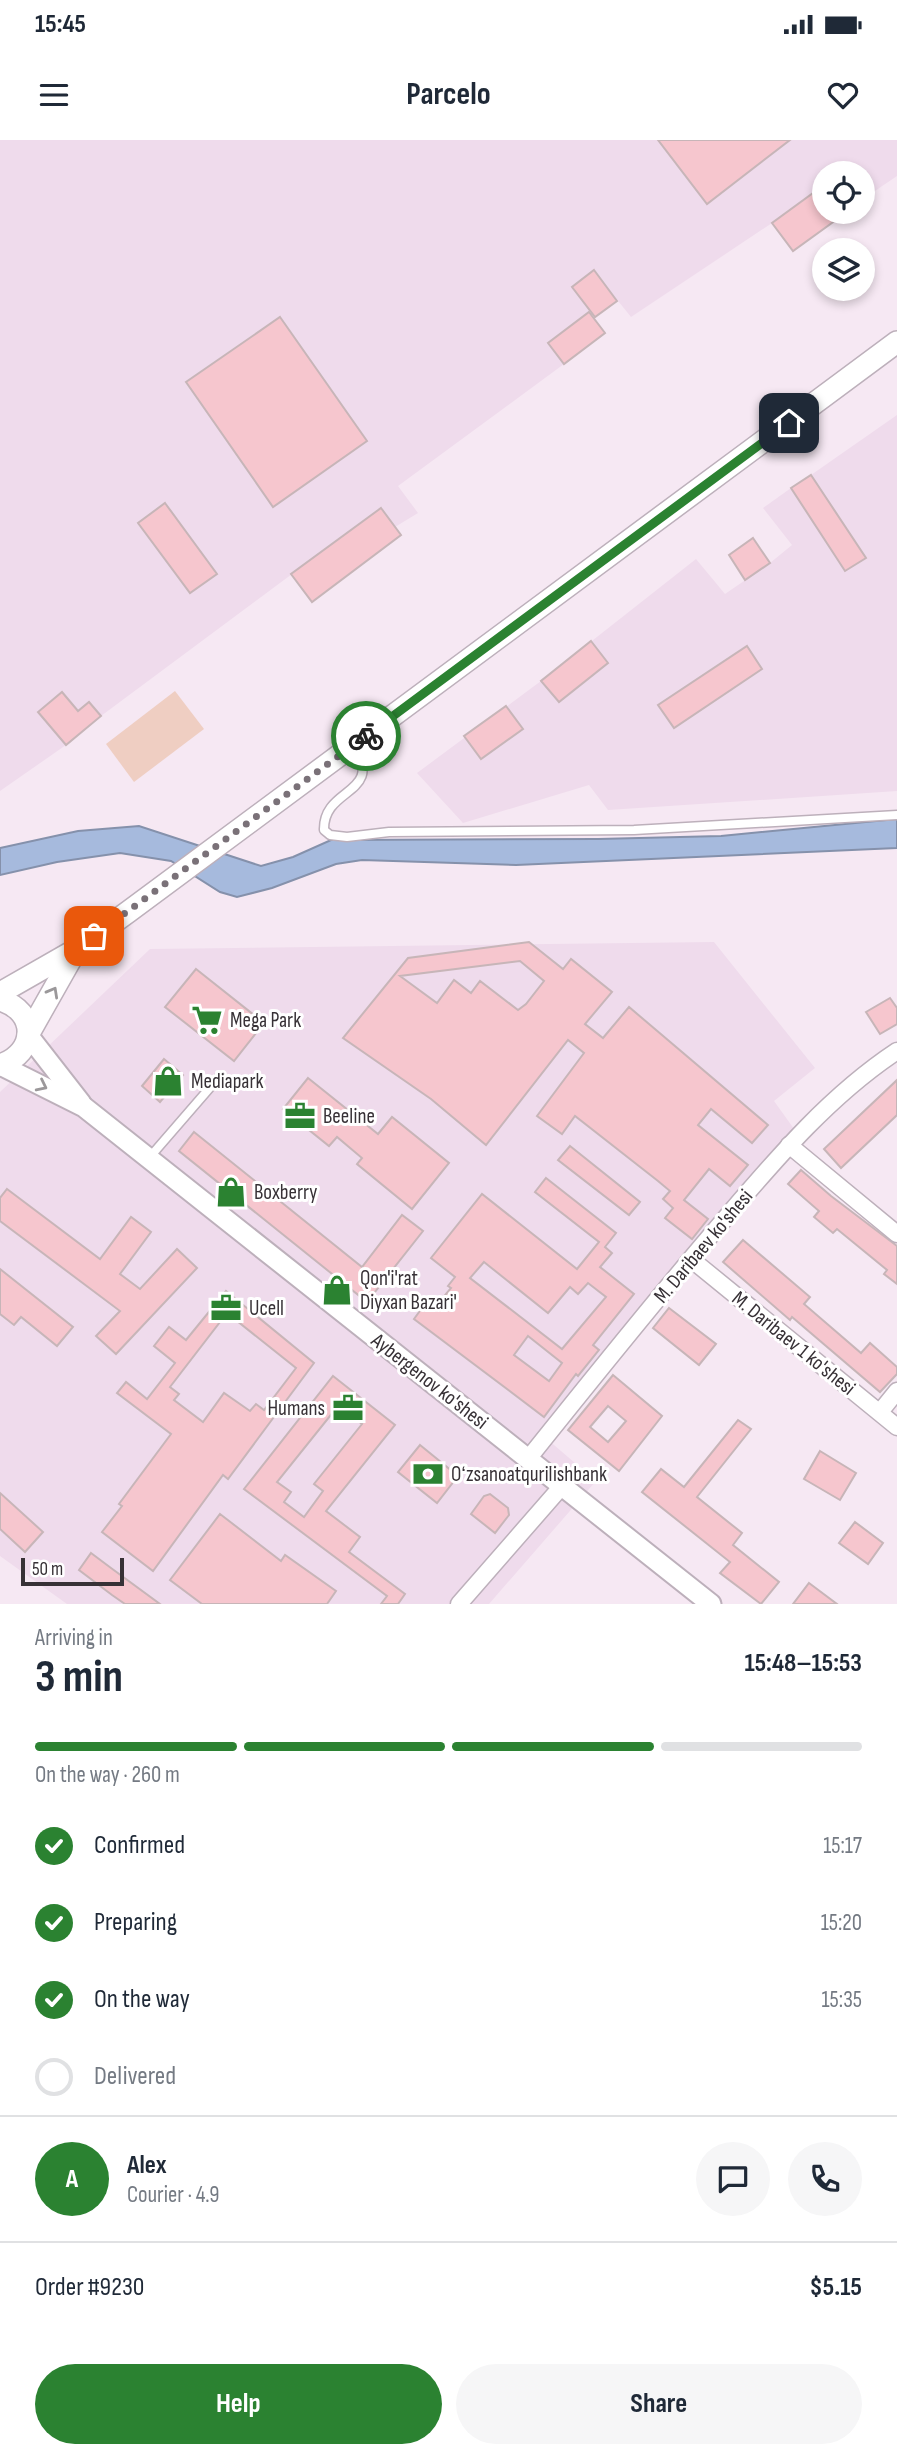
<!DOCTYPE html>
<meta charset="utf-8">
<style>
body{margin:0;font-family:"Sofia Sans Condensed",sans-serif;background:#f6f6f7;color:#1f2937;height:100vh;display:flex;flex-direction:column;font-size:26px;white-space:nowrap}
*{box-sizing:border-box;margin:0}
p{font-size:23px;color:#747a83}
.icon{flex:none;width:38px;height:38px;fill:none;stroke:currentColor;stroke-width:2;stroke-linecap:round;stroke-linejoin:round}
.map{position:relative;height:1464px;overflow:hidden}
.side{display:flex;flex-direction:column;background:#fff;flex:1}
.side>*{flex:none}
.buttons{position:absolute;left:812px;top:21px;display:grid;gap:14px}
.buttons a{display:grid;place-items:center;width:63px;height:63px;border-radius:50%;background:#fff;box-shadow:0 4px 10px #0003;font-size:35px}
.scale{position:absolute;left:21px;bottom:18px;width:103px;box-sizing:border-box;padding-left:7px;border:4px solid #373136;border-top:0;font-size:19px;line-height:24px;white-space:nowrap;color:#373136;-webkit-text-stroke:5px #fff;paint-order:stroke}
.pin{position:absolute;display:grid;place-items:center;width:60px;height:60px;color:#fff;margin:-30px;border-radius:14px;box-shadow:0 4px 10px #0006}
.courier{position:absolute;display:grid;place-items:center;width:70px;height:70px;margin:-35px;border:5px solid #2b8231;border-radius:50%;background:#fff;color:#222;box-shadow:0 2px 9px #0007}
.headline em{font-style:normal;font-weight:700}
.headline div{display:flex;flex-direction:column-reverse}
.headline{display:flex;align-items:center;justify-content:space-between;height:119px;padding:0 35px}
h1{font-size:46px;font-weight:700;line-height:52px}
.bar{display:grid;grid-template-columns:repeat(4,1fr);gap:10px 7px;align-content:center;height:84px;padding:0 35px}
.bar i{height:9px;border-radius:5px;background:#e0e1e3}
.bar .selected{background:#2b8231}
.bar p{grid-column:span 4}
.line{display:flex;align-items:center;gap:18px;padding:0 35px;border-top:2px solid #e0e1e3}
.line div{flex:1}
.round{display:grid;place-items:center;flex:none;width:74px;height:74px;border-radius:37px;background:#f6f6f7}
ol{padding:0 35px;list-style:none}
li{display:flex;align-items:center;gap:21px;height:77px}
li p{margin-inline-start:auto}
li .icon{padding:7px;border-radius:50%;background:#2b8231;color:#fff;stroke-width:4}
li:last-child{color:#747a83}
li i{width:38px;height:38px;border:4px solid #e0e1e3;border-radius:50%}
.button{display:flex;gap:14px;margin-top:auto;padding:14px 35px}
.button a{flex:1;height:80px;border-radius:42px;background:#2b8231;color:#fff;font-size:28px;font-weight:700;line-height:80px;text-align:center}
.button a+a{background:#f6f6f7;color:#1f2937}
.status{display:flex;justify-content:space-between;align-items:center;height:49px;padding:0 35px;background:#fff;direction:ltr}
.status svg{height:19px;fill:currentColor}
header{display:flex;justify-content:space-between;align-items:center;height:91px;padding:0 35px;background:#fff;font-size:32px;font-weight:700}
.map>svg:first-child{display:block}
.built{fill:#efdbec;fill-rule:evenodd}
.green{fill:#efcec2}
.water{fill:#a6badd;stroke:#8591ab;stroke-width:2}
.building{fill:#f6c6ce;stroke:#c7b5b8;stroke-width:2;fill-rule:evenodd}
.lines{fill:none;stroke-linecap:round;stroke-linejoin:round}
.service-casing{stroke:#bdb0bb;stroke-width:11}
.minor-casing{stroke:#bdb0bb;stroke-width:19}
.tertiary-casing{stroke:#bdb0bb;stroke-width:23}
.secondary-casing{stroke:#bdb0bb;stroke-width:24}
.service{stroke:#fff;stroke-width:8}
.minor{stroke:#fff;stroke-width:16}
.tertiary{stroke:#fff;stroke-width:19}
.secondary{stroke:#fff;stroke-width:21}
.oneway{stroke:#9b989a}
.done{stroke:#7a7178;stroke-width:7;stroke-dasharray:0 12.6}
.route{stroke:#2b8231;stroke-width:9}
.labels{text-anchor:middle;stroke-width:6;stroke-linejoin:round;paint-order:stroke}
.poi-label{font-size:21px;fill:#373136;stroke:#fff;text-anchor:start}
.street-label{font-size:21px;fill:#373136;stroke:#fff}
</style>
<div class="status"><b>15:45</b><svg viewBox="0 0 49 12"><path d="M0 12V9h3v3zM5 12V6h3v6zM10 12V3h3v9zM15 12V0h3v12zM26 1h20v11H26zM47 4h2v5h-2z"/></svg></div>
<header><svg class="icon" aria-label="menu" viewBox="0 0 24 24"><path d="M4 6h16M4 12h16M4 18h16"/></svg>Parcelo<svg class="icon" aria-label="heart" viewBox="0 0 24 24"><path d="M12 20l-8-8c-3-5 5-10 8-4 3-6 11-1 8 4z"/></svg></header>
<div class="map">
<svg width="897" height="1464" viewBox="0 0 897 1464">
<rect width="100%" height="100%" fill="#f6e8f3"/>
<g class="built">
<path d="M0 0H897V36L866 57 863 53V33H848L845 29 840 33H824V45L772 83 631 177 594 131 572 147 590 171 548 203 564 224 398 346 418 373 395 387 381 368 101 576 66 605 0 651ZM280 177 367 301 273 366 186 242Z"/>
<path d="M897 275V651L608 670 589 645 463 683 417 633 541 541 696 419 725 454 770 423 792 405 763 368 791 348 845 431 866 418 811 335Z"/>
<path d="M714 802 815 928 774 961 802 1000 547 1299 596 1341 489 1464H67L0 1416V952L150 809Z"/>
</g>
<path class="green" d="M175 551 204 589 134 642 106 604Z"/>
<path class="water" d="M897 679V708L516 725 362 720 336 724 272 748 237 757 220 752 171 721 120 713 57 722 0 735V708L78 691 139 686 261 726 293 717 331 700 598 699 721 696Z"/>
<g class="building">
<path d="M658 0H790L707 64Z"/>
<path d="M824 45V72H847L793 111 772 83Z"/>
<path d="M594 130 617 161 595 177 572 147Z"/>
<path d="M589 172 605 193 564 224 548 203Z"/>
<path d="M280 177 367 301 273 367 186 242Z"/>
<path d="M811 335 866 418 845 431 791 348Z"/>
<path d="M165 363 217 434 190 453 138 383Z"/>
<path d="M381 368 401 395 312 462 291 434Z"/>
<path d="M753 398 770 423 745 440 729 415Z"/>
<path d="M591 501 608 523 559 562 541 541Z"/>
<path d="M747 506 762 529 674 588 658 565Z"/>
<path d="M62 552 78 571 89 562 101 576 66 605 38 572Z"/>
<path d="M506 566 523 589 481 619 464 596Z"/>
<path d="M529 802 563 829 571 819 612 852 585 884 603 898 629 867 768 985 752 1003 711 969 698 985 748 1025 730 1046 709 1029 684 1060 708 1079 692 1099 665 1078 673 1068 663 1059 670 1051 658 1041 575 976 562 994 537 976 584 913 568 900 486 1005 431 959 343 898 408 818ZM520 821 544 841 526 864 518 870 480 841 471 853 454 840 437 863 400 836Z"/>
<path d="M196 829 264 883 234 921 165 867Z"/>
<path d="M890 858 897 868V884L880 894 866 872Z"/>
<path d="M164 919 183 935 160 962 142 946Z"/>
<path d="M308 938 378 994 392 977 449 1023 412 1069 357 1024 362 1018 337 997 329 1006 283 969Z"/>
<path d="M897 940V975L841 1028 824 1009Z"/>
<path d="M194 992 362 1127 402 1075 423 1091 367 1162 179 1011Z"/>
<path d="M570 1006 640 1062 629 1075 558 1020Z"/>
<path d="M801 1030 831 1056 897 1106V1144L884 1134 887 1130 837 1089 833 1093 814 1077 819 1071 788 1044Z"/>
<path d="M546 1038 616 1093 605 1107 612 1113 600 1127 634 1154 593 1205 599 1210 578 1236 576 1234 544 1277 414 1179 425 1164 433 1170 451 1148 448 1146 455 1137 431 1118 482 1054 577 1129 599 1102 535 1052ZM484 1122 548 1173 570 1147 578 1154 588 1143 606 1157 562 1209 470 1138ZM528 1196 562 1223 549 1241 514 1215Z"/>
<path d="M7 1049 100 1119 131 1077 151 1092 120 1134 140 1149 177 1109 197 1128 116 1214 96 1196 120 1171 0 1081V1058Z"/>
<path d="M743 1100 810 1157 804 1164 861 1213 870 1203 897 1227V1234L880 1252 792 1177 790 1180 723 1122Z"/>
<path d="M0 1129 73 1187 57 1206 21 1177 14 1185 0 1174Z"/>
<path d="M226 1151 314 1223 228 1339 223 1335 153 1431 102 1392 122 1366 119 1364 171 1294 117 1253 126 1242 147 1259 175 1223 154 1206 169 1187 186 1200ZM227 1173 296 1228 264 1270 256 1264 250 1271 224 1253 203 1282 174 1260 179 1254 170 1247Z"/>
<path d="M669 1168 716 1204 699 1225 653 1188Z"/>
<path d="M613 1235 662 1276 619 1331 568 1290ZM608 1266 626 1281 608 1302 590 1287Z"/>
<path d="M333 1236 395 1285 326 1371 360 1397 349 1412 405 1454 398 1464H381L387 1456 244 1349ZM338 1266 362 1284 314 1344 323 1351 304 1377 284 1362 291 1352 277 1342Z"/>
<path d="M738 1280 751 1289 697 1357 742 1393 733 1405 779 1442 761 1464 720 1433 730 1422 642 1352 661 1329 684 1347Z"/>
<path d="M420 1305 458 1336 437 1363 398 1332Z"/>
<path d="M820 1311 856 1333 840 1360 804 1339Z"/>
<path d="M0 1353 43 1392 25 1412 0 1389Z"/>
<path d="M490 1354 508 1368 509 1375 495 1393 471 1374 484 1356Z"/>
<path d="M220 1374 281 1421 285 1415 336 1451 327 1464H202L170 1440Z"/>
<path d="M855 1382 883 1403 868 1424 839 1403Z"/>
<path d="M91 1413 111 1428 160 1464H125L112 1455 79 1430Z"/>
<path d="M809 1443 837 1464H793Z"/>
</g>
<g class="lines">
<g class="service-casing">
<g id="service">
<path d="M354 605C385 656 323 646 324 690L330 695 347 697 389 692 634 690 897 675"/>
<path d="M149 1018 220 936"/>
</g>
</g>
<g class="minor-casing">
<g id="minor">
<path d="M789 1005 897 1094"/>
<path d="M691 1119 897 1287"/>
<path d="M880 1272 897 1251"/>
<path d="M528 1319C592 1239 656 1159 723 1081 776 1019 829 956 897 911"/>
<path d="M459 1464 562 1346"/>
</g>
</g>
<g class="tertiary-casing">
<g id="tertiary">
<path d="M28 895 81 963"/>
<path d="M0 925 84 967 711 1464"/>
</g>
</g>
<g class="secondary-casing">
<g id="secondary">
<path d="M0 853 77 809 128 772 897 202"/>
<path d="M0 860C38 871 37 913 0 925"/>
<path d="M28 895 76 810"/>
</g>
</g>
<use href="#service" class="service"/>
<use href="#minor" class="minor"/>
<use href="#tertiary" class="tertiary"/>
<use href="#secondary" class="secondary"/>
</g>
<defs><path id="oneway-chevron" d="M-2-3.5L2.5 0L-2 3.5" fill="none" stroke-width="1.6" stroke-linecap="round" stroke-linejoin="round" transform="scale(1.75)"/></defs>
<g class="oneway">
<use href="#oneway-chevron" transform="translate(53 852) rotate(-61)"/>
<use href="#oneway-chevron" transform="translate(42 946) rotate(26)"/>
</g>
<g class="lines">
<path class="done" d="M94 796 366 596"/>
<path class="route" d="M366 596 789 283"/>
</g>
<defs>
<g id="supermarket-bare" transform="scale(2.415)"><path d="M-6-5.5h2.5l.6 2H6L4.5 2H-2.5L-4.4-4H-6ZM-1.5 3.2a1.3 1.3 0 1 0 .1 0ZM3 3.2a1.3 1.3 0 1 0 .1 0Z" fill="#2b8231" stroke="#fff" stroke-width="2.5" paint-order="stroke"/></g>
<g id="shop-bare" transform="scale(2.415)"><path d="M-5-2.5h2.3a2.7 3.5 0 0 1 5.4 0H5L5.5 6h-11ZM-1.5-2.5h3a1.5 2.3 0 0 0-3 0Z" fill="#2b8231" stroke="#fff" stroke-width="2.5" paint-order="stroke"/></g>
<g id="office-bare" transform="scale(2.415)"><path d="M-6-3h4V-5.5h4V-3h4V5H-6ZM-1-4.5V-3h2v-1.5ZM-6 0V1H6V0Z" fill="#2b8231" stroke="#fff" stroke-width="2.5" paint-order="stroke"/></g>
<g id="bank-bare" transform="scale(2.415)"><path d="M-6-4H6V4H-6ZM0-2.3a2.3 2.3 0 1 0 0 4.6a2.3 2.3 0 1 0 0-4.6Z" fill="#2b8231" stroke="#fff" stroke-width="2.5" paint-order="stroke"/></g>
</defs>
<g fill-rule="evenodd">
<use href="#supermarket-bare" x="207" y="880"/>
<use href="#shop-bare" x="168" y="941"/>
<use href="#office-bare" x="300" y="976"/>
<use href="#shop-bare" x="231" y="1052"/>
<use href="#shop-bare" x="337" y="1150"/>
<use href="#office-bare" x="226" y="1168"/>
<use href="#office-bare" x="348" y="1268"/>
<use href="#bank-bare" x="428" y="1334"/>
</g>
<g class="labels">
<g class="poi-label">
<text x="230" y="887">Mega Park</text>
<text x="191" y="948">Mediapark</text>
<text x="323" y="983">Beeline</text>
<text x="254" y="1059">Boxberry</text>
<text x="360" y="1145">Qon'i'rat<tspan x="360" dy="24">Diyxan Bazari'</tspan></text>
<text x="249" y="1175">Ucell</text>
<text x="325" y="1275" text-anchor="end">Humans</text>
<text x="451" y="1341">Oʻzsanoatqurilishbank</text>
</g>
<g class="street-label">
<text transform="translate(703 1106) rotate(-50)" y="7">M. Daribaev ko'shesi</text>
<text transform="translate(794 1203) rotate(39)" y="7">M. Daribaev 1 ko'shesi</text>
<text transform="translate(430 1241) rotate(38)" y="7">Aybergenov ko'shesi</text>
</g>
</g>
</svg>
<div class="buttons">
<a><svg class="icon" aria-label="locate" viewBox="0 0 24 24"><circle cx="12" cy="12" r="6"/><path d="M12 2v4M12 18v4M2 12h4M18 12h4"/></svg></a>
<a><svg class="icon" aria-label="layers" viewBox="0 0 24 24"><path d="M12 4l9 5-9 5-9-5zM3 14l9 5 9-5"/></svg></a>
</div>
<div class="scale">50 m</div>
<div class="pin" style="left:94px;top:796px;background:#ea580c"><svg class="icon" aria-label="bag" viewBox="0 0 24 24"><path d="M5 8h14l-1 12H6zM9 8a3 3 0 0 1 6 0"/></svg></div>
<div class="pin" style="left:789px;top:283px;background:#1f2937"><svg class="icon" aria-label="home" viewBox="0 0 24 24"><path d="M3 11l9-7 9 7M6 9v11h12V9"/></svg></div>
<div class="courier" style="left:366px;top:596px"><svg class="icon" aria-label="bike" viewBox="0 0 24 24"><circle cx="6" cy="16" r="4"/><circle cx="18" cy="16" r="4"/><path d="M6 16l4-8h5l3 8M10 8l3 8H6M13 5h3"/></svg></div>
</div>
<section class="side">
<div class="headline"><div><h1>3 min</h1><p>Arriving in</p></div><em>15:48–15:53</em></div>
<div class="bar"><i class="selected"></i><i class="selected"></i><i class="selected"></i><i></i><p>On the way · 260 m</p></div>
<ol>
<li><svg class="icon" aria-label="check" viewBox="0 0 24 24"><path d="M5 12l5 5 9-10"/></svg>Confirmed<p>15:17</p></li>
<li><svg class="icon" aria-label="check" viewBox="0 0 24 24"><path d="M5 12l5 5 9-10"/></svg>Preparing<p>15:20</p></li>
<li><svg class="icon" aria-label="check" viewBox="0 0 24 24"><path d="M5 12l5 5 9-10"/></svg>On the way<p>15:35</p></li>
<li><i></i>Delivered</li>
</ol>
<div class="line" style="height:126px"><b class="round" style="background:#2b8231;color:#fff">A</b><div><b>Alex</b><p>Courier · 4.9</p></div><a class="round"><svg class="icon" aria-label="chat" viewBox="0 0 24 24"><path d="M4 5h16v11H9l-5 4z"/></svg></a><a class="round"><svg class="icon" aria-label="phone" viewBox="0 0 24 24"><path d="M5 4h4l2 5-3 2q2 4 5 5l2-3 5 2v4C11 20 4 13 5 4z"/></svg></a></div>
<div class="line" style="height:91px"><div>Order #9230</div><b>$5.15</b></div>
<div class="button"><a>Help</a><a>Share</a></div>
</section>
